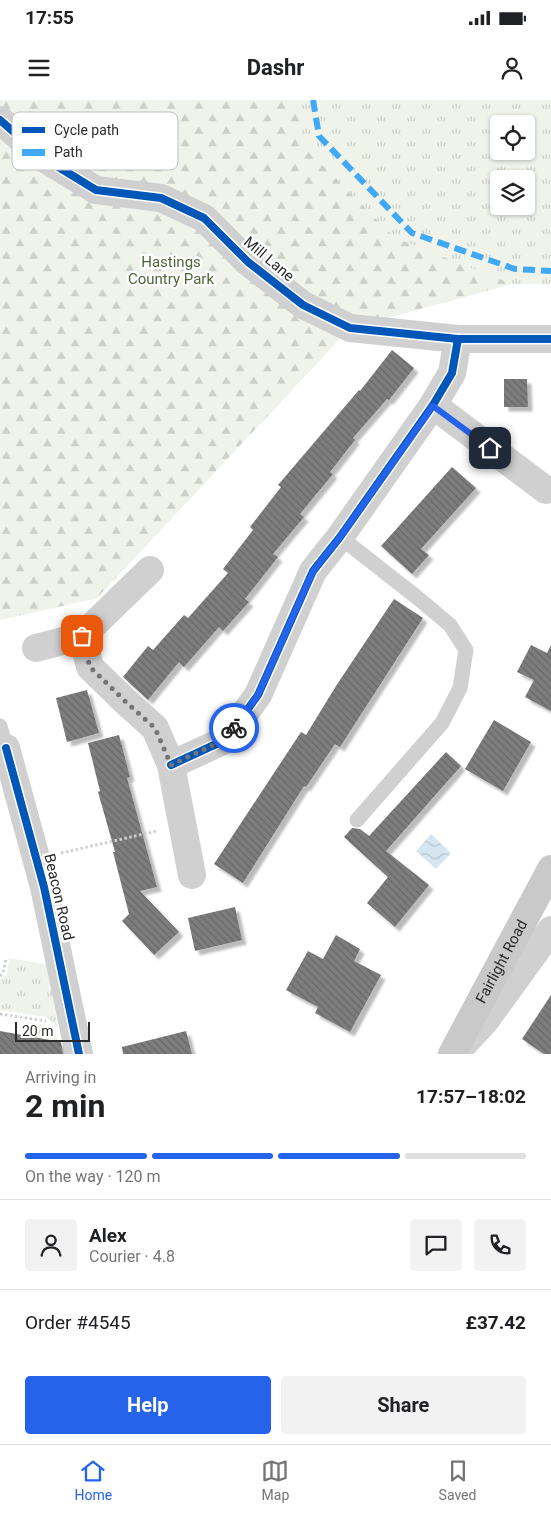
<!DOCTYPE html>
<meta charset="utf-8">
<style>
body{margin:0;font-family:Roboto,sans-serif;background:#f2f2f2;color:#202124;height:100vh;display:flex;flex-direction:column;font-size:19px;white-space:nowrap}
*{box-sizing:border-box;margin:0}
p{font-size:16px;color:#757577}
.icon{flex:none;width:28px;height:28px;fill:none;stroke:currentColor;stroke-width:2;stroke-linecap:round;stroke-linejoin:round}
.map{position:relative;height:954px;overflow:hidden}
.details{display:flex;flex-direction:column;background:#fff;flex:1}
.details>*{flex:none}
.controls{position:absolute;left:490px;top:15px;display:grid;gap:10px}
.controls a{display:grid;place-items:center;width:45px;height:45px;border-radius:5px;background:#fff;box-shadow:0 1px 4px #0004;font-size:25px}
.scale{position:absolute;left:15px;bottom:12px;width:75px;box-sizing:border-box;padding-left:5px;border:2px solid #2b2b2b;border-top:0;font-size:14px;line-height:18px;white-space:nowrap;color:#2b2b2b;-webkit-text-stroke:4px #fff;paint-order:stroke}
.pin{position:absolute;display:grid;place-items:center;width:42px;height:42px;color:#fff;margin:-21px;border-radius:10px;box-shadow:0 2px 8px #0006}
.courier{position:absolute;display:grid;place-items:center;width:50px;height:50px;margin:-25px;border:4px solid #2563eb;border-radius:50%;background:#fff;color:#222;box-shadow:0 1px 6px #0007}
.headline em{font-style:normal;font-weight:700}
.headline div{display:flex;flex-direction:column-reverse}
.headline{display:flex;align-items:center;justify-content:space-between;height:85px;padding:0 25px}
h1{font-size:32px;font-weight:700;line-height:38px}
.bar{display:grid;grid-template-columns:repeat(4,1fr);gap:8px 5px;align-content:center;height:60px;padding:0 25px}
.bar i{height:6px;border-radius:4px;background:#e0e0e0}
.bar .selected{background:#2563eb}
.bar p{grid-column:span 4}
.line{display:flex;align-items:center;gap:12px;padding:0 25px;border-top:1px solid #e0e0e0}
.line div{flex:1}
.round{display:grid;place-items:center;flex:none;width:52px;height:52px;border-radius:5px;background:#f2f2f2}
.primary-button{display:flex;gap:10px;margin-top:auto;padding:10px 25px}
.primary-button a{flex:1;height:58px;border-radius:5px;background:#2563eb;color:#fff;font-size:20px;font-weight:700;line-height:58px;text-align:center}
.primary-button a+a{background:#f2f2f2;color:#202124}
.status{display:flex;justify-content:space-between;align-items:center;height:35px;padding:0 25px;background:#fff;direction:ltr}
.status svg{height:14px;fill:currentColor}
header{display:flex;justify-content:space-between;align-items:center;height:65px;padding:0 25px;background:#fff;font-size:22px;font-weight:700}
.tab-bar{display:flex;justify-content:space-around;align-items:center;height:70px;border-top:1px solid #e0e0e0;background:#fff;font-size:14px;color:#757577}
.tab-bar a{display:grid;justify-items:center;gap:2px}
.tab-bar .selected{color:#2563eb}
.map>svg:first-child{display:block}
.grass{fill:url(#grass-tufts);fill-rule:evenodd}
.forest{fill:url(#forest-firs)}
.water{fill:url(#water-waves)}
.building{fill:url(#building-back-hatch);filter:url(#shadow)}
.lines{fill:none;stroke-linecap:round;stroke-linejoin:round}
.path{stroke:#d0d0d0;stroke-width:3;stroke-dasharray:2.5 2.5;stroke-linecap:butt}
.lane{stroke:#d0d0d0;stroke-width:15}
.street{stroke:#d0d0d0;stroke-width:28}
.secondary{stroke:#c9c9c9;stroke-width:28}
.quiet{stroke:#3fa9f5;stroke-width:6;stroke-dasharray:12 6;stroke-linecap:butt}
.cycleway-casing{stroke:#fff;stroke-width:11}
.cycleway{stroke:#0057b8;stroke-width:8}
.done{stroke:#757575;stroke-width:5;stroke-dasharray:0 9}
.route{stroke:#2563eb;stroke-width:6}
.labels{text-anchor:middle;stroke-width:5;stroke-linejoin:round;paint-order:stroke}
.street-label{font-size:15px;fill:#2b2b2b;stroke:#fff}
.park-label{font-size:15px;fill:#4f663a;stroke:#fff}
.key{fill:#fff;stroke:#bfbfbf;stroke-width:1}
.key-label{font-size:14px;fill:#2b2b2b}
</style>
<div class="status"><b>17:55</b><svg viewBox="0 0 49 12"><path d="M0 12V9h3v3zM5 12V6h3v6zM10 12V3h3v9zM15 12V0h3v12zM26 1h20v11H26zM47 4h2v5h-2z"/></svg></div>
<header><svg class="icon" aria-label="menu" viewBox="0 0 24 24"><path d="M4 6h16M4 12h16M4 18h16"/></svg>Dashr<svg class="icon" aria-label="person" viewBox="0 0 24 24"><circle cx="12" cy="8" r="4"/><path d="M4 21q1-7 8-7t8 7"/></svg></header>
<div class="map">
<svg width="551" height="954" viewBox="0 0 551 954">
<defs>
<pattern id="grass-tufts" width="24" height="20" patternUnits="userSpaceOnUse" patternTransform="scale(1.25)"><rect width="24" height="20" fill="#eff3ea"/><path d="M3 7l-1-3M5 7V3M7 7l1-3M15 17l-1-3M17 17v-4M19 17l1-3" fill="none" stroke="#cdd0c9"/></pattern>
<pattern id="forest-firs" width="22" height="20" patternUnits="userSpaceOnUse" patternTransform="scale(1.25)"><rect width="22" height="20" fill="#eff3ea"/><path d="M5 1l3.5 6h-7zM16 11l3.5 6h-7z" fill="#cdd0c9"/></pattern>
<pattern id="water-waves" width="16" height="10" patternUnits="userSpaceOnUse" patternTransform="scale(1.25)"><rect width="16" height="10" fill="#d6e6f0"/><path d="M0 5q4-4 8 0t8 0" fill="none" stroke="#b8c5ce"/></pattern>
<pattern id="building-back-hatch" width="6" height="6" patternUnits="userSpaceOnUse" patternTransform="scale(1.25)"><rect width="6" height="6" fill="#7d7d7d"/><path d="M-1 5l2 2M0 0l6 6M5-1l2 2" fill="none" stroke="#676767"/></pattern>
<filter id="shadow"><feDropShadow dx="4.5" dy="4.5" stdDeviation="1" flood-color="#0004"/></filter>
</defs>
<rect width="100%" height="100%" fill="#fff"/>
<g class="grass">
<path d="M0 0H551V184H512L350 228 97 498 0 520ZM499 24H526V51H499ZM499 79H526V106H499Z"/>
<path d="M9 858 49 865 58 928 47 917 0 910V879L7 875Z"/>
<path d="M27 922C53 925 56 929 61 954L49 940 24 935Z"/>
</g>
<path class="forest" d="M0 0H298L303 46 395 138 512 184 350 228 97 498 0 520Z"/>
<path class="water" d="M431 734 451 753 436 769 416 751Z"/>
<g class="building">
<path d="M392 250 414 268 389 300 387 299 353 338 355 340 330 372 333 374 300 414 304 417 273 454 278 457 245 499 249 502 223 531 219 527 184 567 179 562 148 600 123 577 148 546 153 550 184 515 188 518 228 473 223 469 253 430 250 427 281 387 278 385 359 290 360 291Z"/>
<path d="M504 279H527L528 307H504Z"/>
<path d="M452 367 476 388 421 449 429 455 412 474 381 446Z"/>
<path d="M394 499 423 518 340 647 335 644 306 687 304 686 243 783 214 764 301 632 306 635 336 586Z"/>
<path d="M531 545 547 553 551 545V611L525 597 534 580 517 572Z"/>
<path d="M87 590 99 633 67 642 56 598Z"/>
<path d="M494 620 531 642 503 691 465 669Z"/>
<path d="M119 635 130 677 127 678 157 787 140 791 179 832 154 855 122 821 129 814 113 752H115L98 692 100 691 88 643Z"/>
<path d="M446 652 461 666 386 751 429 785 395 827 367 803 388 777 344 737 352 728 360 729 369 736Z"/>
<path d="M235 807 242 840 195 851 188 818Z"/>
<path d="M336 835 360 849 354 861 381 875 350 932 315 913 318 907 286 890 308 851 323 859Z"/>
<path d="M551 895V954H544L522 939Z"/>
<path d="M0 931 61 942 63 954H0Z"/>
<path d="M186 931 192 954H123L122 947Z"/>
</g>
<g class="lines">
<g class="path">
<path d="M61 753 157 731"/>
<path d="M0 876 3 873 6 859 5 858"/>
<path d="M0 914 46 921"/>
</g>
<g class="lane">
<path d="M340 437 419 499 450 525 466 550 460 588 442 623 357 720"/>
<path d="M0 626 6 648"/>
</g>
<g class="street">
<path d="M0 20 42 57 96 90 161 98 204 118 248 162 303 205 350 228 458 239H551"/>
<path d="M433 305 546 390"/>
<path d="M82 536 90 567 126 602 155 628 171 665 192 775"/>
<path d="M36 548 82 536 150 470"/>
<path d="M6 648 44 787 79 954"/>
<path d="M171 665 225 640 258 595 313 471 340 437 433 305 452 273 458 239"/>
<path d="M459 949 485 921 551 830"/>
</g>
<path class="secondary" id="s1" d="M452 954 551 769"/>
<path class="quiet" d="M313 0 319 36 412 133 515 169 551 171"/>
<g class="cycleway-casing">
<g id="cycleway">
<path d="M0 20 42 57 96 90 161 98 204 118 248 162 303 205 350 228 458 239H551"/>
<path d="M6 648 44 787 79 954"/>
<path d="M171 665 225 640 258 595 313 471 340 437 433 305 452 273 458 239"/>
</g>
</g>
<use href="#cycleway" class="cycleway"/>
</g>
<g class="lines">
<path class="done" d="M82 536 90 567 126 602 155 628 171 665 224 640 234 628"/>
<path class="route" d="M234 628 258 595 313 471 340 437 433 306 490 348"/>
</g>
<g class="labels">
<g class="street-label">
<text transform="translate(269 159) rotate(40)" y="5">Mill Lane</text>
<text transform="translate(59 797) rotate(77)" y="5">Beacon Road</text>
<text dy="5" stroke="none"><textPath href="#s1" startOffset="105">Fairlight Road</textPath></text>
</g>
<g class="park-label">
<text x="171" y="167">Hastings<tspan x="171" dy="17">Country Park</tspan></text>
</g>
</g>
<rect x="12" y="12" width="166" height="58" rx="8" class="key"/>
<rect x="22" y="27" width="23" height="6" fill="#0057b8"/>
<rect x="22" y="49" width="23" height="7" fill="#3fa9f5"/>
<g class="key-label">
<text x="54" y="35">Cycle path</text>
<text x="54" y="57">Path</text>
</g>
</svg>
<div class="controls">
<a><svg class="icon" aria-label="locate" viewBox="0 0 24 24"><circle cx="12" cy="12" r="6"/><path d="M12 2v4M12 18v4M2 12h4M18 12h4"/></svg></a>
<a><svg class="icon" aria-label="layers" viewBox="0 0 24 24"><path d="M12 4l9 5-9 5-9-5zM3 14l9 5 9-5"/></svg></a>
</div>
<div class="scale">20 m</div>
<div class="pin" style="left:82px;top:536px;background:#ea580c"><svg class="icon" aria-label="bag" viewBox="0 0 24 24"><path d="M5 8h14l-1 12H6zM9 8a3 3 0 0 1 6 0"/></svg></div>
<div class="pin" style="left:490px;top:348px;background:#1f2937"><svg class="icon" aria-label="home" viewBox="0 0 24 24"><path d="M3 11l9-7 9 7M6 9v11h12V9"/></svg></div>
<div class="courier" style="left:234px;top:628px"><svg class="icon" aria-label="bike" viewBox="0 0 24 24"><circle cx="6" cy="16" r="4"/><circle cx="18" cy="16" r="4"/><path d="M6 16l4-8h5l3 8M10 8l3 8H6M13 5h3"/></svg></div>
</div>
<section class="details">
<div class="headline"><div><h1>2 min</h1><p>Arriving in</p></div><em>17:57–18:02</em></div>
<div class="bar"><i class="selected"></i><i class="selected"></i><i class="selected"></i><i></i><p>On the way · 120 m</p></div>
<div class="line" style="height:90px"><a class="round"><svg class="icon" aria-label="person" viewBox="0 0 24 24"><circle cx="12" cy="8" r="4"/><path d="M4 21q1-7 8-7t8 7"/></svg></a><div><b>Alex</b><p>Courier · 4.8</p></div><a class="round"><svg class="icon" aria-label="chat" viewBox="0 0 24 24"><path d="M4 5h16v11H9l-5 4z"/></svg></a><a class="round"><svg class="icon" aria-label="phone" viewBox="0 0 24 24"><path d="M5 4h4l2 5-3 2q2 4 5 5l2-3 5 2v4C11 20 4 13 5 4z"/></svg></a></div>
<div class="line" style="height:65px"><div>Order #4545</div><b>£37.42</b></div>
<div class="primary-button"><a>Help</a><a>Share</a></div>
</section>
<nav class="tab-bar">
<a class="selected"><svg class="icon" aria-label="home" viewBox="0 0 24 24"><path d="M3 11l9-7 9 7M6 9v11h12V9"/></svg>Home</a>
<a><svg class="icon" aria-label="map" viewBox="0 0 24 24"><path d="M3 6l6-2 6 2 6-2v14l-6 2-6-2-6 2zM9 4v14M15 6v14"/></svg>Map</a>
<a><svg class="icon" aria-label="saved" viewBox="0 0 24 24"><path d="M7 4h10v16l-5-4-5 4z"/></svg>Saved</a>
</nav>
